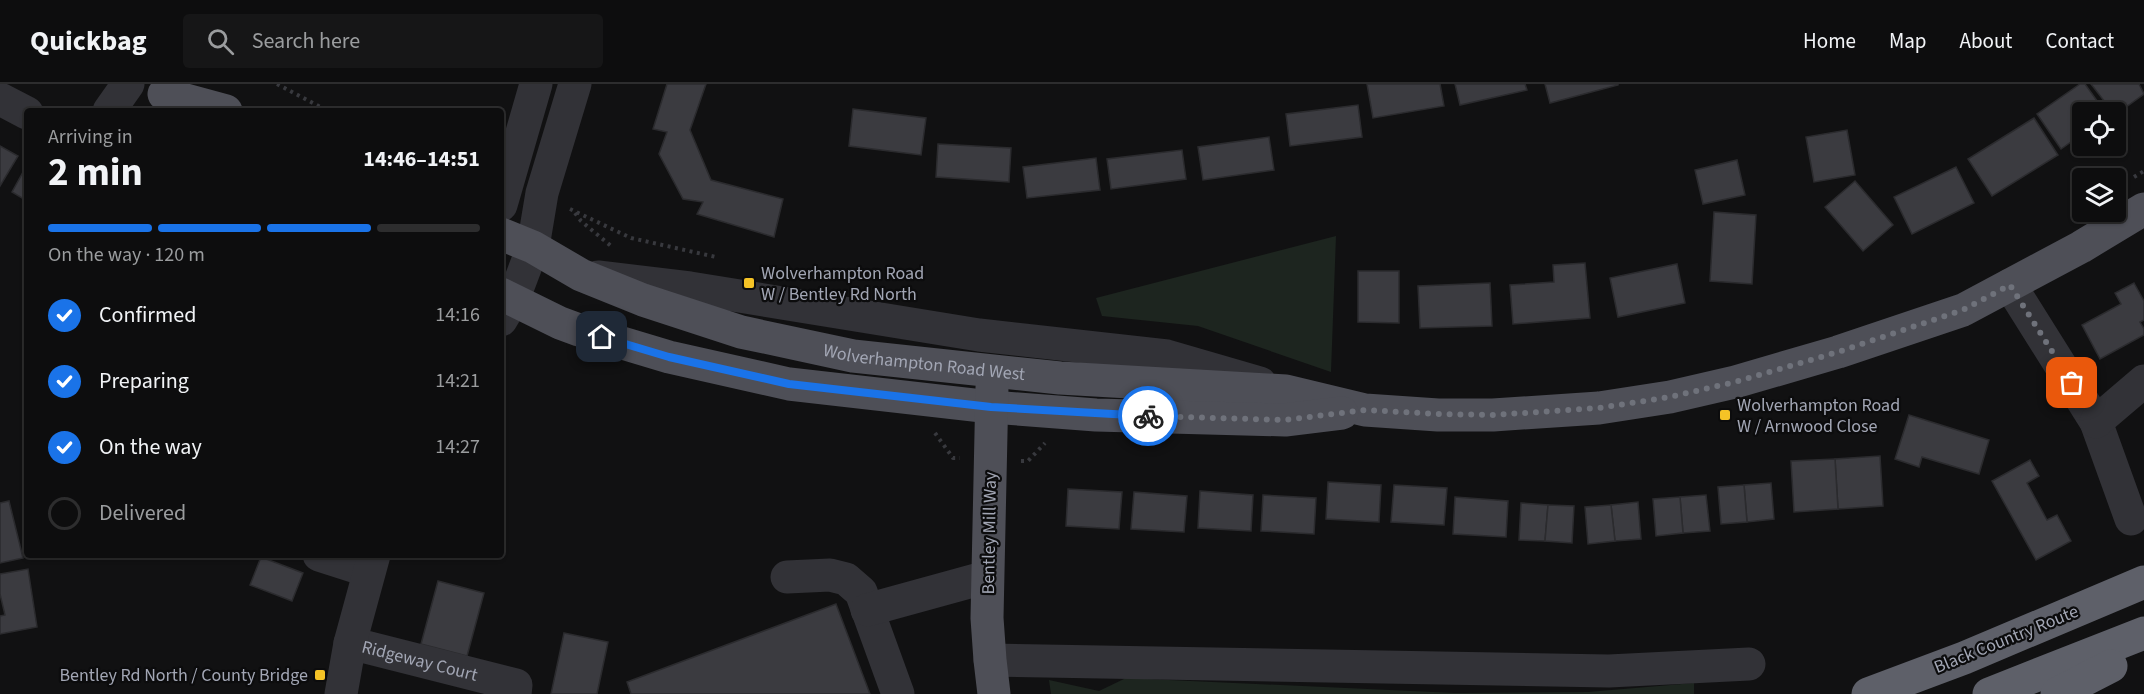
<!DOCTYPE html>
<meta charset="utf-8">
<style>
body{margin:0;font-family:"Source Sans 3",sans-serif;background:#161617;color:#f1f3f6;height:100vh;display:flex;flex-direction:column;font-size:22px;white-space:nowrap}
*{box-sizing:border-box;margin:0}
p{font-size:20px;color:#9a9c9e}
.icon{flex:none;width:33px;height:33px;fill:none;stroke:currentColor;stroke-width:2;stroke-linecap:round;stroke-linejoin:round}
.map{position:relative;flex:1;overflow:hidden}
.details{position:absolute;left:24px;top:24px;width:480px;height:450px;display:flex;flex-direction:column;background:#0d0d0e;border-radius:6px;box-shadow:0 2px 4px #0004,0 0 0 2px #2d2d2e}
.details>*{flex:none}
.buttons{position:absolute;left:2072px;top:18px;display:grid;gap:12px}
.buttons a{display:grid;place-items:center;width:54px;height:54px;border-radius:6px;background:#0d0d0e;box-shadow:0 2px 4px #0004,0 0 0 2px #2d2d2e;font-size:30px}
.pin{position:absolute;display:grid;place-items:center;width:51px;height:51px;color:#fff;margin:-26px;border-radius:12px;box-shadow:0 3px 9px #0006}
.courier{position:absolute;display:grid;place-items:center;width:60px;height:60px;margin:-30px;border:4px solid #1a73e8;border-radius:50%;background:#fff;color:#222;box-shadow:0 2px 8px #0007}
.overview em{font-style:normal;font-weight:700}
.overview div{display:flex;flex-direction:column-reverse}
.overview{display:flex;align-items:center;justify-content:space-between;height:102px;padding:0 24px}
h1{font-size:39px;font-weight:700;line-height:45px}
.bar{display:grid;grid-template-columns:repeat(4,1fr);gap:9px 6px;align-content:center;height:72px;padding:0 24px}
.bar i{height:8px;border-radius:4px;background:#2d2d2e}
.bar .on{background:#1a73e8}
.bar p{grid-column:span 4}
ol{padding:0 24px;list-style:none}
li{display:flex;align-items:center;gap:18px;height:66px}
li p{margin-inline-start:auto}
li .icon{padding:6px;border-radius:50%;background:#1a73e8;color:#fff;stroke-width:4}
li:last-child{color:#9a9c9e}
li i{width:33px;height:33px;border:3px solid #2d2d2e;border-radius:50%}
header{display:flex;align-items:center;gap:36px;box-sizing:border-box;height:84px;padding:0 30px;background:#0d0d0e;border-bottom:2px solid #2d2d2e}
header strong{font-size:28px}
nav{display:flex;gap:33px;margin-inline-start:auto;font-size:21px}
.search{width:420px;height:54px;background:#161617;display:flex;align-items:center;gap:15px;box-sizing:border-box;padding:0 21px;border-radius:6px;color:#9a9c9e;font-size:22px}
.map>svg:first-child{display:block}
.green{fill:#1d251f}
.building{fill:#3b3b40;stroke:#2b2b2e;stroke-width:1.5}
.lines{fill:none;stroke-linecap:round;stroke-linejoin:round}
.path{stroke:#38393e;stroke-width:4;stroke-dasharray:3 4.5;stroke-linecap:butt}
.minor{stroke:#323237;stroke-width:33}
.major{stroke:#4e4f57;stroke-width:33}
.highway{stroke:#5e6069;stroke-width:33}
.done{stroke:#6f727b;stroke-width:6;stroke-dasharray:0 10.8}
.route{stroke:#1a73e8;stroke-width:8}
.poi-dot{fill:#f5c326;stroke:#0c0c0d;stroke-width:2}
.labels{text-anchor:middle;stroke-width:4.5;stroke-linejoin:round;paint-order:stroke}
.poi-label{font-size:18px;fill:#a2a6b4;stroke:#0c0c0d;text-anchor:start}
.street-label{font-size:18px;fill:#a2a6b4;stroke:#0c0c0d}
</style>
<header>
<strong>Quickbag</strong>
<div class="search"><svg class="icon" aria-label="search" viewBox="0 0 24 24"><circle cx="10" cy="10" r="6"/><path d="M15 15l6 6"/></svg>Search here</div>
<nav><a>Home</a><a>Map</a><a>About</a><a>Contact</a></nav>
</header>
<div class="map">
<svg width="2144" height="610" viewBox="0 0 2144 610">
<rect width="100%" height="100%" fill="#111112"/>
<g class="green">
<path d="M1336 152 1331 288 1198 242 1102 232 1096 214Z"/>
<path d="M1126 594 1455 609 1588 608 1694 599V610H1051L1049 596 1099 607Z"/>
</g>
<g class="building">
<path d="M667 0H706L690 46 711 96 783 115 774 153 697 130 703 118 683 115 659 70 667 48 653 45Z"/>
<path d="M1367 0H1440L1444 22 1373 34Z"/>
<path d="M1455 0H1525L1527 6 1460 21Z"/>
<path d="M1545 0H1618V1L1550 19Z"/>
<path d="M2080 0H2085L2105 28H2082V50L2061 65 2037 30Z"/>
<path d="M2091 0H2139L2144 10 2115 31Z"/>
<path d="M1358 21 1362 53 1290 62 1286 30Z"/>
<path d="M853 25 926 34 921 71 849 62Z"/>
<path d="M2034 34 2058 71 1992 112 1968 75Z"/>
<path d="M1847 46 1855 91 1814 98 1806 53Z"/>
<path d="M1269 53 1274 86 1203 96 1198 63Z"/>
<path d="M938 60 1011 64 1009 98 936 93Z"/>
<path d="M0 62 18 72 0 102Z"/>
<path d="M1182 66 1186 95 1111 105 1107 75Z"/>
<path d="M1096 74 1100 106 1027 114 1023 83Z"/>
<path d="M1737 76 1745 111 1703 120 1695 86Z"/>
<path d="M27 81V117L12 108Z"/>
<path d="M1956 83 1974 119 1912 150 1894 113Z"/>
<path d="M1855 97 1893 141 1863 167 1825 123Z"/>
<path d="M1714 128 1756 131 1752 200 1710 197Z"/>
<path d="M1585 179 1590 234 1513 240 1510 201 1554 198 1553 181Z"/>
<path d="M1677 180 1685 219 1618 233 1610 194Z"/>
<path d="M1358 187H1399V239L1358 238Z"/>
<path d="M1490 199 1492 242 1420 244 1418 202Z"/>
<path d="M2134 199 2144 217V236L2140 238 2144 245V251L2100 275 2082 241 2121 220 2115 209Z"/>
<path d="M1909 331 1989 356 1979 390 1922 373 1919 383 1895 375Z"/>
<path d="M1880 372 1883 422 1838 425 1835 375Z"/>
<path d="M1835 375 1838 425 1794 428 1791 377Z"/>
<path d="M2030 376 2039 392 2027 399 2047 436 2057 431 2071 457 2036 476 1992 397Z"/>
<path d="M1328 398 1381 401 1379 438 1326 435Z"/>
<path d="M1771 399 1774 435 1747 438 1744 401Z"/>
<path d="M1394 401 1447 404 1444 441 1391 438Z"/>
<path d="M1744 401 1747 438 1721 440 1718 403Z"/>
<path d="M1068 405 1122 408 1119 445 1066 442Z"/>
<path d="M1200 407 1253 411 1251 447 1198 444Z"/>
<path d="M1134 408 1187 412 1184 448 1131 445Z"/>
<path d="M1263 411 1316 414 1314 450 1261 447Z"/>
<path d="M1706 411 1710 447 1683 449 1680 413Z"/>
<path d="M1455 413 1508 417 1506 453 1453 450Z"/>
<path d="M1680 413 1683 449 1656 452 1653 415Z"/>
<path d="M9 417 23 474 0 479V419Z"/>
<path d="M1638 418 1641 455 1615 457 1611 421Z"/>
<path d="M1521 419 1548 421 1545 457 1519 456Z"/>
<path d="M1548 421 1574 422 1572 459 1545 457Z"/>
<path d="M1611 421 1615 457 1588 460 1585 423Z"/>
<path d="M261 473 303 489 292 517 250 501Z"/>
<path d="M28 485 37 543 0 550V532L5 531 0 510V490Z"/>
<path d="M438 497 484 509 467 572 421 560Z"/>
<path d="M836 520 870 610H631L627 598Z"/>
<path d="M564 549 608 558 597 610H551Z"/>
</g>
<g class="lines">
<g class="path">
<path d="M277 0 328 27"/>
<path d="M2134 93 2144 87"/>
<path d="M570 125 631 154 716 173"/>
<path d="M575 129 581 137 611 162"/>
<path d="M935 349 953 374H960"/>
<path d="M1021 377H1028L1045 359"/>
</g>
<g class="minor">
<path d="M0 15 27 29"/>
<path d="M109 27 128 0"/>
<path d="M501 121 536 0"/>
<path d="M598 193 690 204 979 251 1167 272 1260 299"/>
<path d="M2010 201 2096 338 2131 435"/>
<path d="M501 236 513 216 533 163 542 109 575 0"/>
<path d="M2096 338 2144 297"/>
<path d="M319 471 369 487"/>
<path d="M787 493 830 491 846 495 861 508 898 610"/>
<path d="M867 526 987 493"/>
<path id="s1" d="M350 559 516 601 515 610"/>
<path d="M990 576 1609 587 1749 580"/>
<path d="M341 610 350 559 374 471"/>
</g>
<g class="major">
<path d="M164 10 226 27"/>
<path id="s2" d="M501 150 533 163 581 191 643 216 741 248 853 272 1060 294 1286 307 1365 326 1438 331H1493L1599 324 1670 313 1735 298 1838 268 1963 226 2081 163 2144 125"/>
<path d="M501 210 560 239 579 246 669 273 789 300 991 323 1096 331 1285 336 1342 329"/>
<path d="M992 303 987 534 990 576 994 610"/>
</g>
<g class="highway">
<path d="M1868 610 1964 574 2144 498"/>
<path d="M1989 610 2144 549"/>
<path d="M2057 610 2111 582"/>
</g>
</g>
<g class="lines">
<path class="done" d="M1148 332 1285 336 1365 326 1438 330 1493 331 1599 324 1670 313 1735 298 1838 268 1963 226 2010 201 2072 299"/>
<path class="route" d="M602 253 669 273 789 300 991 323 1148 332"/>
</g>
<g class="poi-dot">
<rect x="743" y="193" width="12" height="12" rx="3"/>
<rect x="1719" y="325" width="12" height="12" rx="3"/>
<rect x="314" y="585" width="12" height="12" rx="3"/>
</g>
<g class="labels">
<g class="poi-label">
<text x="761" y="195">Wolverhampton Road<tspan x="761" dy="21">W / Bentley Rd North</tspan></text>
<text x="1737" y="327">Wolverhampton Road<tspan x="1737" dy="21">W / Arnwood Close</tspan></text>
<text x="308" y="597" text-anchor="end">Bentley Rd North / County Bridge</text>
</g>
<g class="street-label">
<text dy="6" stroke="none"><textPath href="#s2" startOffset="446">Wolverhampton Road West</textPath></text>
<text transform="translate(989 449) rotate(-89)" y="6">Bentley Mill Way</text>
<text transform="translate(2006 555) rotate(-22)" y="6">Black Country Route</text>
<text dy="6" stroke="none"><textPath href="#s1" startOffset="72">Ridgeway Court</textPath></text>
</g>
</g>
</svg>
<div class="buttons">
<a><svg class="icon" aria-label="locate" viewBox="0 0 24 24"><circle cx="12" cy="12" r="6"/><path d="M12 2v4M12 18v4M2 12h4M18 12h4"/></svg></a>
<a><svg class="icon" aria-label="layers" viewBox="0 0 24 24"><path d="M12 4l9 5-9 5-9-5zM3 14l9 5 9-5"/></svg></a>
</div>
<div class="pin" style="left:2072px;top:299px;background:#ea580c"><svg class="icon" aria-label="bag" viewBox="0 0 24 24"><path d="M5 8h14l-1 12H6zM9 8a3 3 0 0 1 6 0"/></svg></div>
<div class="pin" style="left:602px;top:253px;background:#1f2937"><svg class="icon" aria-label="home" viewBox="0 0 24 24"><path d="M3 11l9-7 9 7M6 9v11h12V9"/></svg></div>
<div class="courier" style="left:1148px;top:332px"><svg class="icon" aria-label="bike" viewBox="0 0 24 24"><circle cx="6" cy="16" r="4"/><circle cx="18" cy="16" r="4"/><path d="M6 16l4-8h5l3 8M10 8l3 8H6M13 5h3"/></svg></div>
<section class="details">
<div class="overview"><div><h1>2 min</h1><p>Arriving in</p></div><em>14:46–14:51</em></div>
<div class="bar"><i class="on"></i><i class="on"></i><i class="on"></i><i></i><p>On the way · 120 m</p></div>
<ol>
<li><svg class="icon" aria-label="check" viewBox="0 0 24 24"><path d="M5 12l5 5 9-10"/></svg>Confirmed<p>14:16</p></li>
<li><svg class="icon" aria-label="check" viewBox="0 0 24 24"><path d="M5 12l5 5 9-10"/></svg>Preparing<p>14:21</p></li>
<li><svg class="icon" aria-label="check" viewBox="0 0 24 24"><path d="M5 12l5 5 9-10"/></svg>On the way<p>14:27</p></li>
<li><i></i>Delivered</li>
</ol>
</section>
</div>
